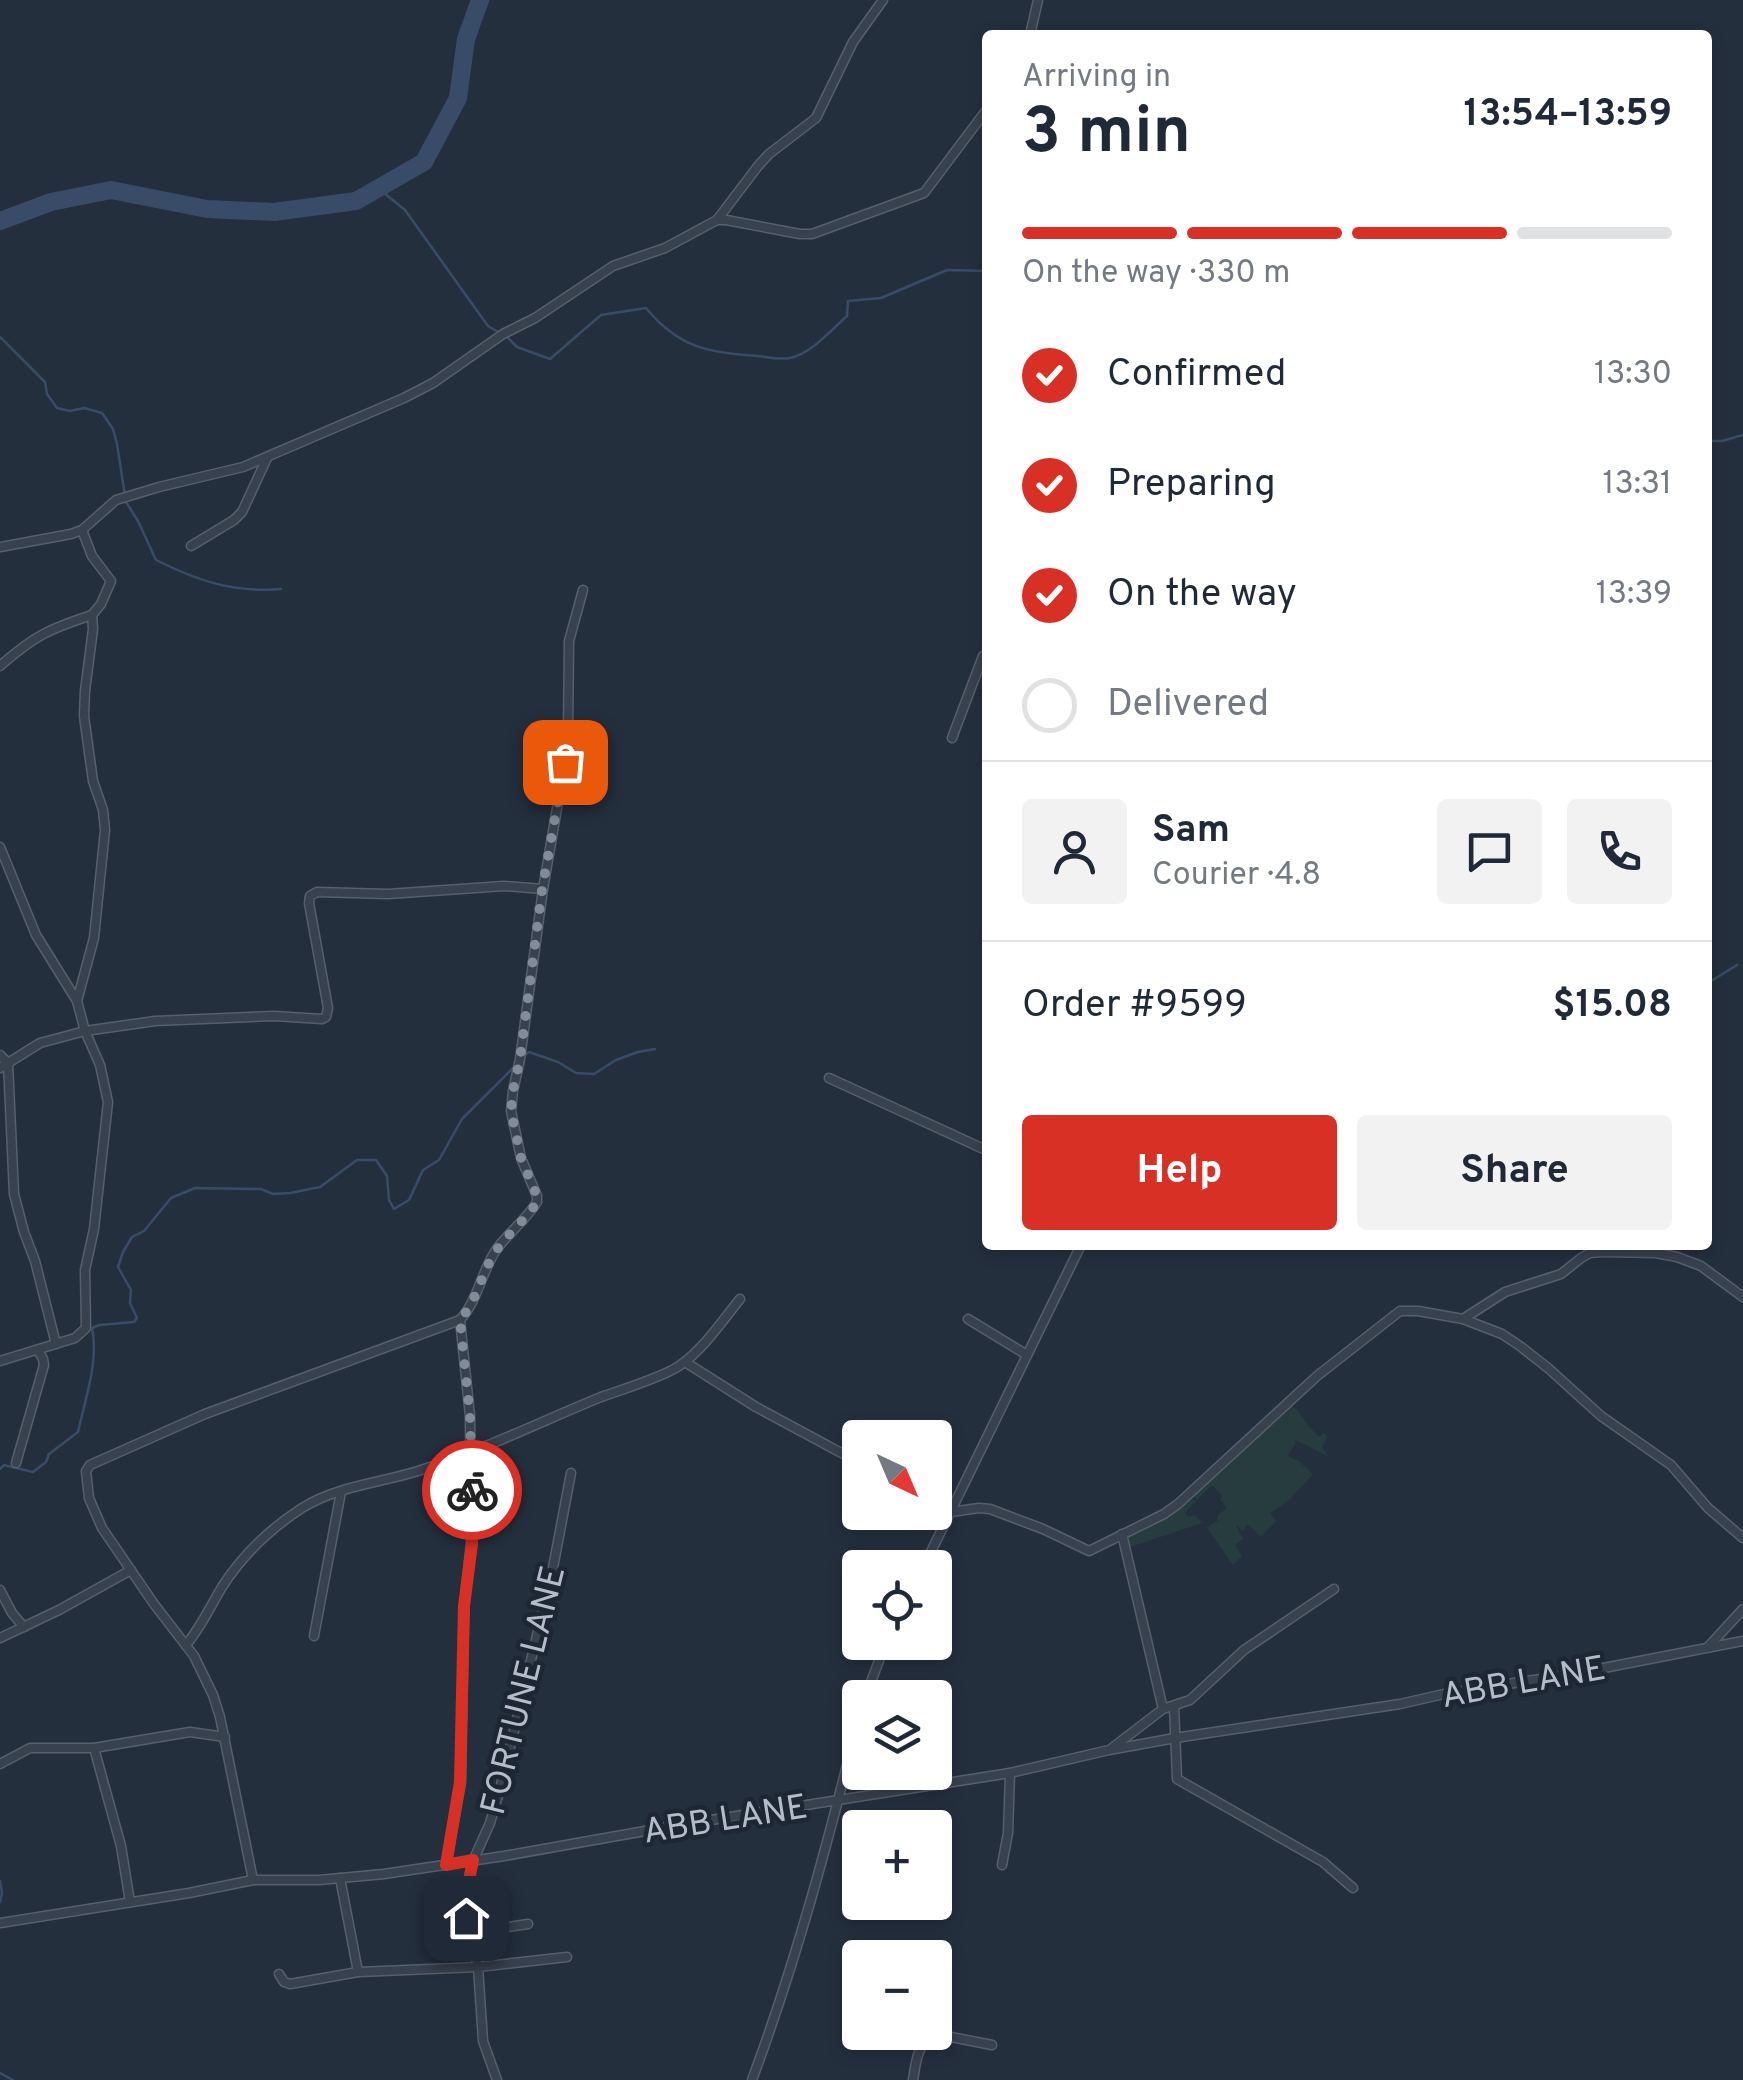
<!DOCTYPE html>
<meta charset="utf-8">
<style>
body{margin:0;font-family:Overpass,sans-serif;background:#f2f2f3;color:#1f2937;height:100vh;display:flex;flex-direction:column;font-size:38px;white-space:nowrap}
*{box-sizing:border-box;margin:0}
p{font-size:32px;color:#747a83}
.icon{flex:none;width:55px;height:55px;fill:none;stroke:currentColor;stroke-width:2;stroke-linecap:round;stroke-linejoin:round}
.map{position:relative;flex:1;overflow:hidden}
.side{position:absolute;left:982px;top:30px;width:730px;height:1220px;display:flex;flex-direction:column;background:#fff;border-radius:10px;box-shadow:0 5px 15px #0003}
.side>*{flex:none}
.needle{width:65px;rotate:136deg}
.fabs{position:absolute;left:842px;top:1420px;display:grid;gap:20px}
.fabs a{display:grid;place-items:center;width:110px;height:110px;border-radius:10px;background:#fff;box-shadow:0 5px 15px #0003;font-size:50px}
.pin{position:absolute;display:grid;place-items:center;width:85px;height:85px;color:#fff;margin:-42px;border-radius:20px;box-shadow:0 5px 15px #0006}
.courier{position:absolute;display:grid;place-items:center;width:100px;height:100px;margin:-50px;border:8px solid #d93025;border-radius:50%;background:#fff;color:#222;box-shadow:0 2px 12px #0007}
.summary em{font-style:normal;font-weight:700}
.summary div{display:flex;flex-direction:column-reverse}
.summary{display:flex;align-items:center;justify-content:space-between;height:170px;padding:0 40px}
h1{font-size:65px;font-weight:700;line-height:75px}
.bar{display:grid;grid-template-columns:repeat(4,1fr);gap:15px 10px;align-content:center;height:120px;padding:0 40px}
.bar i{height:12px;border-radius:8px;background:#e0e1e3}
.bar .selected{background:#d93025}
.bar p{grid-column:span 4}
.line{display:flex;align-items:center;gap:25px;padding:0 40px;border-top:2px solid #e0e1e3}
.line div{flex:1}
.round{display:grid;place-items:center;flex:none;width:105px;height:105px;border-radius:10px;background:#f2f2f3}
ol{padding:0 40px;list-style:none}
li{display:flex;align-items:center;gap:30px;height:110px}
li p{margin-inline-start:auto}
li .icon{padding:10px;border-radius:50%;background:#d93025;color:#fff;stroke-width:4}
li:last-child{color:#747a83}
li i{width:55px;height:55px;border:5px solid #e0e1e3;border-radius:50%}
.button{display:flex;gap:20px;margin-top:auto;padding:20px 40px}
.button a{flex:1;height:115px;border-radius:10px;background:#d93025;color:#fff;font-size:40px;font-weight:700;line-height:115px;text-align:center}
.button a+a{background:#f2f2f3;color:#1f2937}
.map>svg:first-child{display:block}
.green{fill:#263c3f}
.lines{fill:none;stroke-linecap:round;stroke-linejoin:round}
.stream{stroke:#394c67;stroke-width:2.5}
.river{stroke:#394c67;stroke-width:18}
.minor-casing{stroke:#565f6c;stroke-width:11}
.minor{stroke:#38414e;stroke-width:8}
.done{stroke:#828b98;stroke-width:10;stroke-dasharray:0 18}
.route{stroke:#d93025;stroke-width:12}
.labels{text-anchor:middle;stroke-width:9;stroke-linejoin:round;paint-order:stroke}
.street-label{font-size:35px;fill:#b4bcc9;stroke:#1d2633}
</style>
<div class="map">
<svg width="1743" height="2080" viewBox="0 0 1743 2080">
<rect width="100%" height="100%" fill="#242f3e"/>
<g class="green">
<path d="M1290 1403C1302 1414 1308 1427 1319 1437L1324 1433 1327 1437 1322 1447 1329 1457 1294 1439 1296 1442 1288 1456 1299 1461 1313 1474 1289 1500 1270 1513 1276 1521 1261 1537 1247 1524 1243 1531 1236 1525 1243 1539 1235 1545 1242 1556 1233 1565 1207 1528 1218 1520V1515L1227 1508 1220 1500 1222 1495 1212 1485 1197 1500 1191 1495Z"/>
<path d="M1190 1497 1196 1501 1185 1513 1188 1517 1195 1515 1202 1523 1130 1547 1126 1535 1146 1529 1144 1525Z"/>
</g>
<g class="lines">
<g class="stream">
<path d="M378 188 405 210 488 326 498 332"/>
<path d="M505 335 517 347 550 359 601 315 646 308C679 348 709 353 758 356 767 357 780 360 790 358 812 353 830 331 847 316L848 301 881 298 947 270 988 271"/>
<path d="M0 337 45 382 47 394 57 408 70 411 84 408 102 413 113 429 117 444 126 502 138 521 156 560C198 581 234 593 281 589"/>
<path d="M1708 441H1722L1743 435"/>
<path d="M1708 983 1737 965"/>
<path d="M523 1057 529 1052 558 1062 576 1073 594 1074 616 1060 638 1052 655 1049"/>
<path d="M0 1469 4 1465 33 1472 46 1462 49 1454 78 1432C85 1400 99 1361 92 1328L99 1325 134 1322 137 1318 130 1303 131 1290 118 1267 123 1252 132 1237 144 1231 171 1198 195 1188 261 1189 273 1194 290 1193 320 1187 357 1160H376L387 1176 389 1200 394 1209 409 1200 423 1170 439 1160 462 1119 515 1066"/>
<path d="M0 1902 2 1893 0 1881"/>
<path d="M0 2073 13 2080"/>
</g>
<path class="river" d="M0 221 51 202 111 190 207 209 274 212 356 201 424 162 458 98 466 39 480 0"/>
<g class="minor-casing">
<g id="minor">
<path d="M1030 35 1038 0"/>
<path d="M717 220 758 166 769 154 816 118 853 42 883 0"/>
<path d="M191 546 234 520 242 512 267 458"/>
<path d="M0 547 71 534 82 530 116 500 159 487 243 467 404 398 433 383 503 334 535 318 613 266 665 248 717 220H726L800 234H812L924 193 988 108"/>
<path d="M0 666C34 636 49 629 92 615"/>
<path d="M952 738 983 656H988"/>
<path d="M0 847 36 935 77 1001 85 1031 100 1065 108 1102 94 1229 85 1270 86 1328 75 1338 0 1361"/>
<path d="M77 1001 94 938 105 830 103 810 93 781 84 716 85 691 93 629 92 615 101 604 111 581 92 556 82 530"/>
<path d="M0 1055 8 1063 14 1194 24 1232 35 1261 56 1344"/>
<path d="M0 1068 40 1043 85 1031 155 1021 274 1016 322 1019 326 1017 328 1008 309 903 310 896 317 892 388 894 504 886 543 889"/>
<path d="M829 1078 988 1151"/>
<path d="M968 1319 1027 1355"/>
<path d="M1463 1319 1505 1292 1561 1274 1581 1258 1590 1253 1601 1252 1656 1253 1677 1257 1701 1266 1743 1297"/>
<path d="M460 1320C478 1300 481 1273 496 1250 508 1233 526 1220 537 1202V1196L521 1158 511 1111 513 1091 520 1059 543 889 565 762 568 734 569 641 583 590"/>
<path d="M685 1362 756 1407 860 1463"/>
<path d="M16 1463 44 1365 43 1359 38 1350"/>
<path d="M935 1504 951 1512 979 1508 990 1509 1043 1529 1089 1551 1164 1514 1178 1504 1317 1376 1400 1311H1418L1463 1319 1502 1334 1520 1346 1548 1368 1601 1416 1671 1465 1708 1508 1743 1538"/>
<path d="M1122 1534 1163 1709"/>
<path d="M923 1568 1081 1245"/>
<path d="M0 1590 12 1613 24 1627"/>
<path d="M314 1636 341 1492"/>
<path d="M0 1638 59 1610 131 1570"/>
<path d="M186 1645C201 1627 210 1607 222 1587 242 1556 271 1528 302 1508 337 1486 380 1483 418 1471 481 1451 540 1422 601 1397 623 1389 661 1378 679 1366 703 1350 722 1321 740 1299"/>
<path d="M1709 1646 1743 1609"/>
<path d="M865 1698 886 1642"/>
<path d="M1174 1706 1177 1779 1323 1862 1353 1888"/>
<path d="M94 1748 121 1846 130 1902"/>
<path d="M1112 1748 1163 1709 1190 1700 1244 1650 1334 1589"/>
<path d="M0 1764 30 1748H94L190 1732 225 1737"/>
<path d="M446 1865 461 1782 464 1607 471 1544 470 1416 460 1320"/>
<path d="M1002 1865 1008 1833 1010 1773"/>
<path d="M340 1878 358 1972"/>
<path d="M253 1880 220 1717 213 1695 194 1656 154 1604 102 1528 89 1498 86 1471 90 1465 205 1414 460 1320"/>
<path d="M0 1923 189 1893 253 1880H319L384 1874 504 1856 673 1826 1010 1773 1109 1750 1175 1738 1400 1704 1444 1694 1578 1673 1743 1641"/>
<path d="M469 1933 528 1924"/>
<path d="M279 1974 284 1982 290 1984 358 1972 478 1967 567 1957"/>
<path d="M497 2080 483 2041 478 1967 466 1918 467 1889 473 1861 490 1823 500 1789 552 1573 571 1473"/>
<path d="M752 2080C797 1959 829 1839 860 1713"/>
<path d="M913 2080C916 2062 917 2042 936 2034L992 2045"/>
</g>
</g>
<use href="#minor" class="minor"/>
</g>
<g class="lines">
<path class="done" d="M472 1490 470 1416 460 1320C477 1300 481 1275 494 1254 506 1235 525 1221 537 1202V1196L521 1158 511 1111 513 1091 520 1059 542 890 565 762"/>
<path class="route" d="M466 1918 467 1890 473 1860 446 1865 460 1782 464 1606 472 1544V1490"/>
</g>
<g class="labels">
<g class="street-label">
<text transform="translate(1523 1681) rotate(-10)" y="12">ABB LANE</text>
<text transform="translate(522 1690) rotate(-76)" y="12">FORTUNE LANE</text>
<text transform="translate(725 1818) rotate(-9)" y="12">ABB LANE</text>
</g>
</g>
</svg>
<div class="fabs">
<a><svg class="needle" viewBox="-14 -14 28 28"><path d="M0-13l5 13h-10z" fill="#e53935"/><path d="M0 13l5-13h-10z" fill="#747a83"/></svg></a>
<a><svg class="icon" aria-label="locate" viewBox="0 0 24 24"><circle cx="12" cy="12" r="6"/><path d="M12 2v4M12 18v4M2 12h4M18 12h4"/></svg></a>
<a><svg class="icon" aria-label="layers" viewBox="0 0 24 24"><path d="M12 4l9 5-9 5-9-5zM3 14l9 5 9-5"/></svg></a>
<a>+</a>
<a>−</a>
</div>
<div class="pin" style="left:565px;top:762px;background:#ea580c"><svg class="icon" aria-label="bag" viewBox="0 0 24 24"><path d="M5 8h14l-1 12H6zM9 8a3 3 0 0 1 6 0"/></svg></div>
<div class="pin" style="left:466px;top:1918px;background:#1f2937"><svg class="icon" aria-label="home" viewBox="0 0 24 24"><path d="M3 11l9-7 9 7M6 9v11h12V9"/></svg></div>
<div class="courier" style="left:472px;top:1490px"><svg class="icon" aria-label="bike" viewBox="0 0 24 24"><circle cx="6" cy="16" r="4"/><circle cx="18" cy="16" r="4"/><path d="M6 16l4-8h5l3 8M10 8l3 8H6M13 5h3"/></svg></div>
<section class="side">
<div class="summary"><div><h1>3 min</h1><p>Arriving in</p></div><em>13:54–13:59</em></div>
<div class="bar"><i class="selected"></i><i class="selected"></i><i class="selected"></i><i></i><p>On the way · 330 m</p></div>
<ol>
<li><svg class="icon" aria-label="check" viewBox="0 0 24 24"><path d="M5 12l5 5 9-10"/></svg>Confirmed<p>13:30</p></li>
<li><svg class="icon" aria-label="check" viewBox="0 0 24 24"><path d="M5 12l5 5 9-10"/></svg>Preparing<p>13:31</p></li>
<li><svg class="icon" aria-label="check" viewBox="0 0 24 24"><path d="M5 12l5 5 9-10"/></svg>On the way<p>13:39</p></li>
<li><i></i>Delivered</li>
</ol>
<div class="line" style="height:180px"><a class="round"><svg class="icon" aria-label="person" viewBox="0 0 24 24"><circle cx="12" cy="8" r="4"/><path d="M4 21q1-7 8-7t8 7"/></svg></a><div><b>Sam</b><p>Courier · 4.8</p></div><a class="round"><svg class="icon" aria-label="chat" viewBox="0 0 24 24"><path d="M4 5h16v11H9l-5 4z"/></svg></a><a class="round"><svg class="icon" aria-label="phone" viewBox="0 0 24 24"><path d="M5 4h4l2 5-3 2q2 4 5 5l2-3 5 2v4C11 20 4 13 5 4z"/></svg></a></div>
<div class="line" style="height:130px"><div>Order #9599</div><b>$15.08</b></div>
<div class="button"><a>Help</a><a>Share</a></div>
</section>
</div>
